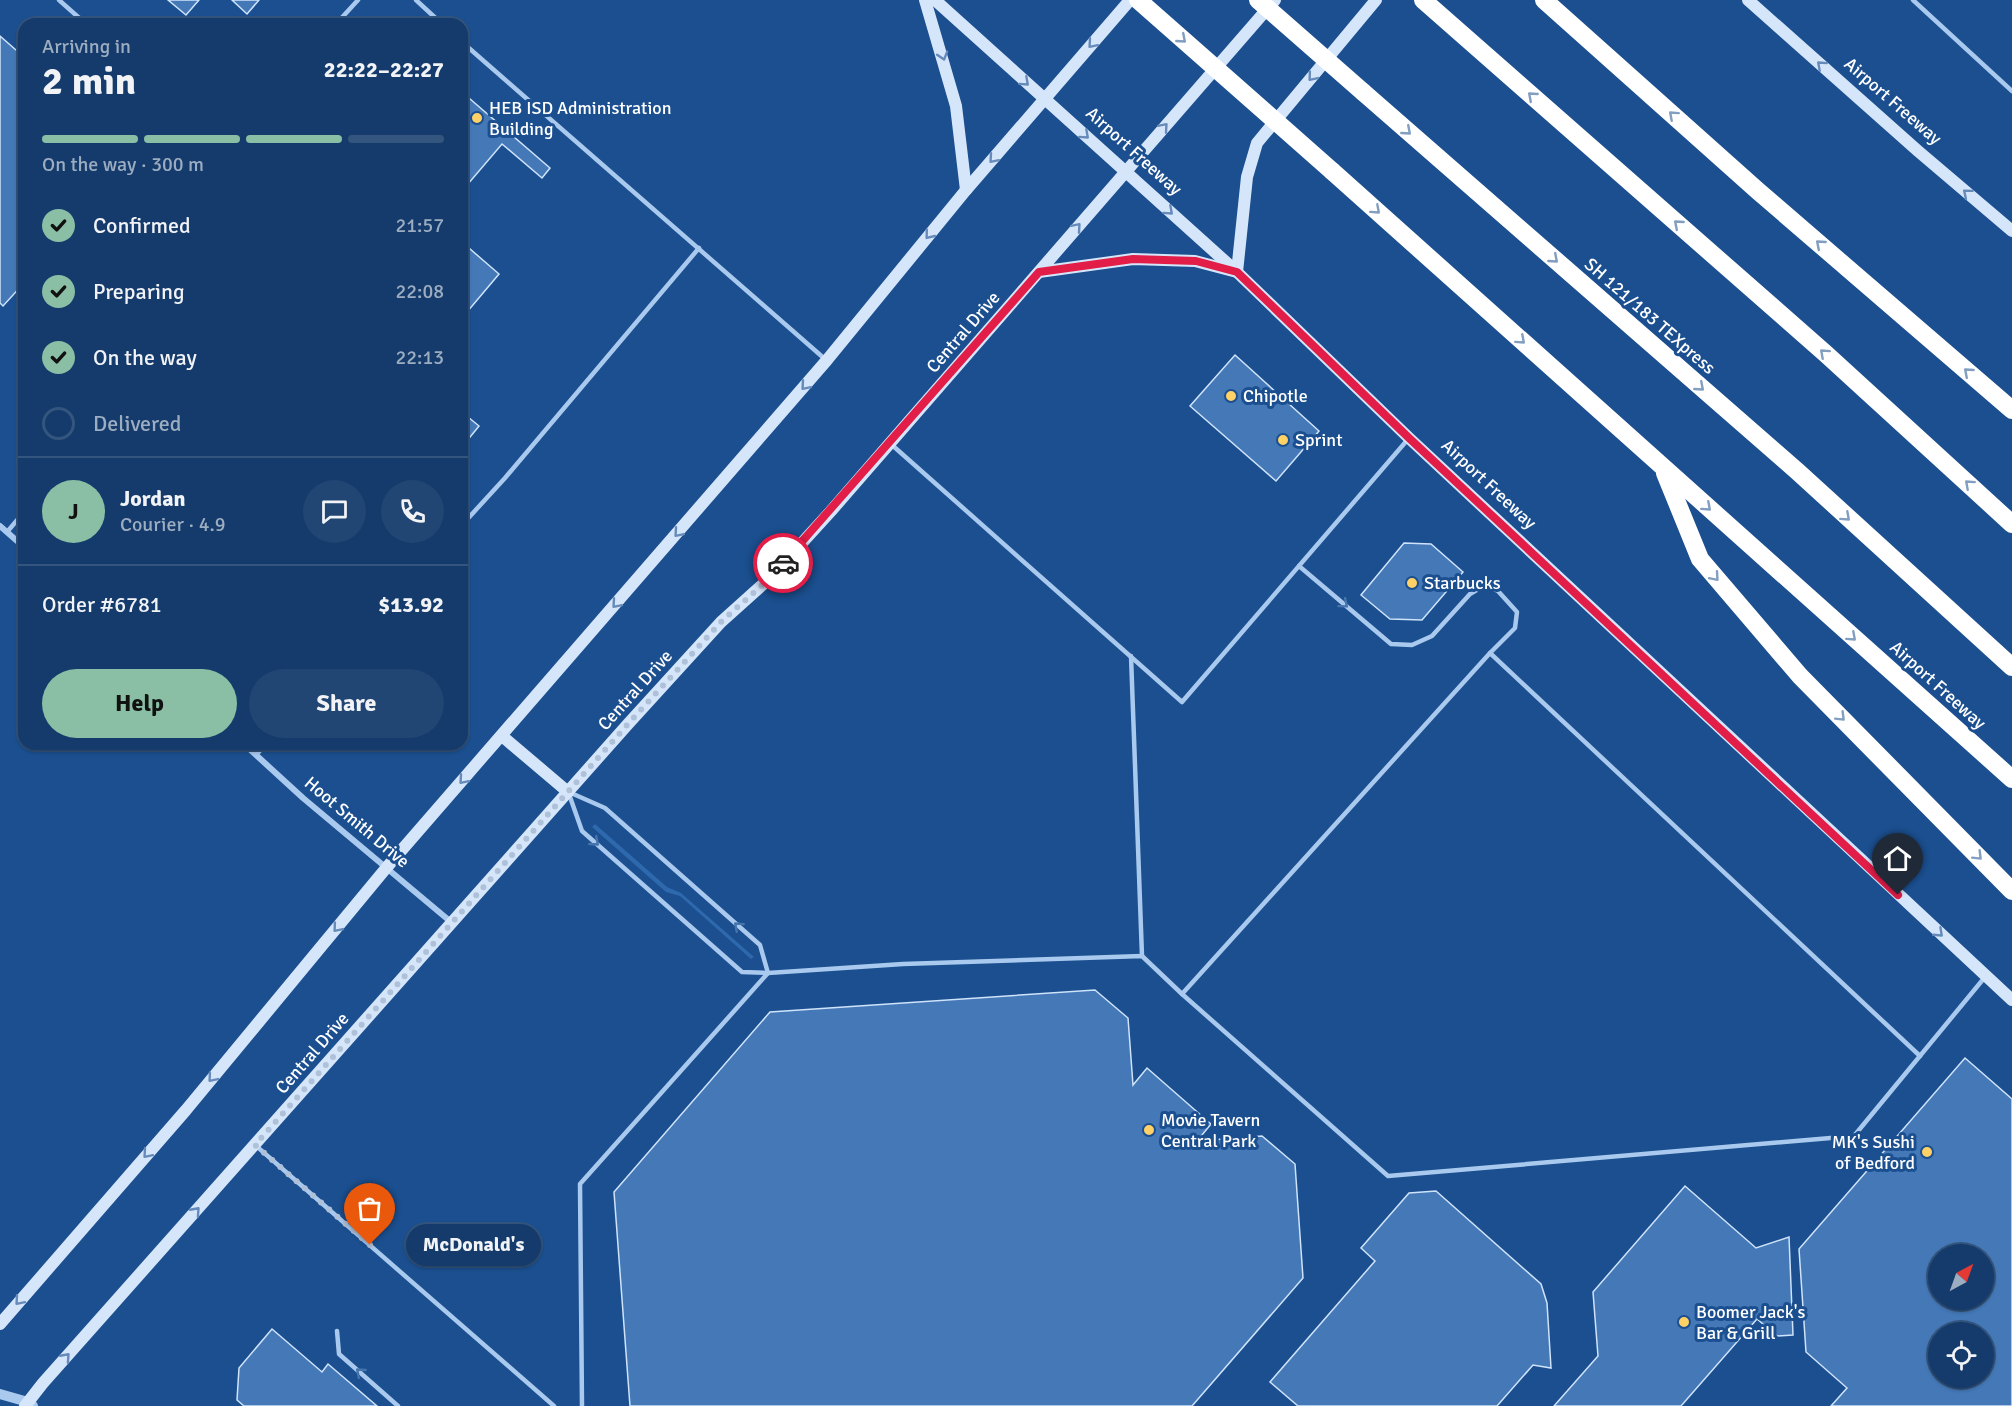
<!DOCTYPE html>
<meta charset="utf-8">
<style>
body{margin:0;font-family:Signika,sans-serif;background:#214673;color:#f1f3f6;height:100vh;display:flex;flex-direction:column;font-size:22px;white-space:nowrap}
*{box-sizing:border-box;margin:0}
p{font-size:20px;color:#9dadc1}
.icon{flex:none;width:33px;height:33px;fill:none;stroke:currentColor;stroke-width:2;stroke-linecap:round;stroke-linejoin:round}
.map{position:relative;flex:1;overflow:hidden}
.details{position:absolute;left:18px;top:18px;width:450px;height:732px;display:flex;flex-direction:column;background:#143b6b;border-radius:18px;box-shadow:0 2px 4px #0004,0 0 0 2px #33557e}
.details>*{flex:none}
.needle{width:39px;rotate:41deg}
.controls{position:absolute;left:1928px;top:1244px;display:grid;gap:12px}
.controls a{display:grid;place-items:center;width:66px;height:66px;border-radius:50%;background:#143b6b;box-shadow:0 2px 4px #0004,0 0 0 2px #33557e;font-size:30px}
.pin{position:absolute;display:grid;place-items:center;width:51px;height:51px;color:#fff;margin:-62px -26px;border-radius:50% 50% 50% 0;rotate:-45deg;box-shadow:0 0 6px #0007}
.pin .icon{rotate:45deg}
.courier{position:absolute;display:grid;place-items:center;width:60px;height:60px;margin:-30px;border:4px solid #e11d48;border-radius:50%;background:#fff;color:#222;box-shadow:0 2px 8px #0007}
.bubble{position:absolute;height:42px;border-radius:21px;background:#143b6b;box-shadow:0 2px 4px #0004,0 0 0 2px #33557e;font-size:20px;font-weight:700;line-height:42px;text-align:center}
.summary em{font-style:normal;font-weight:700}
.summary div{display:flex;flex-direction:column-reverse}
.summary{display:flex;align-items:center;justify-content:space-between;height:102px;padding:0 24px}
h1{font-size:39px;font-weight:700;line-height:45px}
.bar{display:grid;grid-template-columns:repeat(4,1fr);gap:9px 6px;align-content:center;height:72px;padding:0 24px}
.bar i{height:8px;border-radius:4px;background:#33557e}
.bar .current{background:#8abfa5}
.bar p{grid-column:span 4}
.line{display:flex;align-items:center;gap:15px;padding:0 24px;border-top:2px solid #33557e}
.line div{flex:1}
.round{display:grid;place-items:center;flex:none;width:63px;height:63px;border-radius:32px;background:#214673}
ol{padding:0 24px;list-style:none}
li{display:flex;align-items:center;gap:18px;height:66px}
li p{margin-inline-start:auto}
li .icon{padding:6px;border-radius:50%;background:#8abfa5;color:#111;stroke-width:4}
li:last-child{color:#9dadc1}
li i{width:33px;height:33px;border:3px solid #33557e;border-radius:50%}
.primary-button{display:flex;gap:12px;margin-top:auto;padding:12px 24px}
.primary-button a{flex:1;height:69px;border-radius:36px;background:#8abfa5;color:#111;font-size:24px;font-weight:700;line-height:69px;text-align:center}
.primary-button a+a{background:#214673;color:#f1f3f6}
.map>svg:first-child{display:block}
.green{fill:#2e69ad}
.building{fill:#4478b7;stroke:#cfe3fa;stroke-width:1.5;fill-rule:evenodd}
.lines{fill:none;stroke-linecap:round;stroke-linejoin:round}
.service{stroke:#a9c9ee;stroke-width:4.5}
.minor{stroke:#a9c9ee;stroke-width:6}
.tertiary{stroke:#a9c9ee;stroke-width:10}
.secondary{stroke:#d6e6fa;stroke-width:12}
.motorway{stroke:#fff;stroke-width:18}
.motorway-bridge{stroke:#fff;stroke-width:18}
.oneway{stroke:#829ec1}
.oneway2{stroke:#668bba}
.oneway3{stroke:#4674ac}
.done{stroke:#afc1d8;stroke-width:6;stroke-dasharray:0 10.8}
.route{stroke:#e11d48;stroke-width:8}
.poi-dot{fill:#ffd166;stroke:#1b4f8f;stroke-width:2}
.labels{text-anchor:middle;stroke-width:6;stroke-linejoin:round;paint-order:stroke}
.street-label{font-size:18px;fill:#fff;stroke:#1b4f8f}
.poi-label{font-size:18px;fill:#fff;stroke:#1b4f8f;text-anchor:start}
</style>
<div class="map">
<svg width="2012" height="1406" viewBox="0 0 2012 1406">
<rect width="100%" height="100%" fill="#1b4f8f"/>
<path class="green" d="M595 824 667 887 681 893 754 957 751 959 680 896 666 892 592 827Z"/>
<g class="building">
<path d="M168 0H199L186 15Z"/>
<path d="M232 0H259L247 14Z"/>
<path d="M0 36 24 57V283L3 306 0 303Z"/>
<path d="M462 92 550 168 542 178 502 144 462 191Z"/>
<path d="M462 242 499 274 462 318Z"/>
<path d="M1235 355 1319 431 1276 481 1190 406Z"/>
<path d="M462 412 479 426 462 447Z"/>
<path d="M1404 543 1431 544 1463 572 1422 620 1390 619 1361 595Z"/>
<path d="M1095 990 1128 1018 1133 1085 1147 1068 1211 1124 1197 1141 1262 1136 1295 1164 1303 1278 1192 1406H630L614 1192 770 1012Z"/>
<path d="M1965 1058 2012 1099V1406H1831L1847 1388 1806 1352 1799 1249ZM1938 1254H1983V1299H1938ZM1938 1332H1983V1377H1938Z"/>
<path d="M1685 1186 1756 1248 1789 1237 1793 1335 1777 1336 1757 1319 1681 1406H1554L1598 1356 1593 1292Z"/>
<path d="M1436 1191 1541 1284 1547 1303 1551 1368 1533 1365 1497 1406H1298L1270 1382 1375 1261 1361 1248 1409 1193Z"/>
<path d="M272 1329 322 1372 328 1364 377 1406H244L237 1400 239 1368Z"/>
</g>
<g class="lines">
<g class="service">
<path d="M59 0 86 24"/>
<path d="M416 0 442 24"/>
<path d="M1913 0 2012 91"/>
<path d="M336 24 358 0"/>
<path d="M462 42 826 360"/>
<path d="M892 445 1182 702 1409 438"/>
<path d="M462 525 505 478 699 248"/>
<path d="M7 532 24 512"/>
<path d="M1299 566 1391 644 1412 645 1432 636 1470 594 1485 585 1498 591 1517 612 1515 628 1490 653"/>
<path d="M1131 656 1142 956"/>
<path d="M256 755 266 744"/>
<path d="M571 793 605 808 760 945 768 973"/>
<path d="M569 794 582 831 742 972 768 973 903 964 1142 956 1182 994 1388 1176 1854 1136 1985 977"/>
<path d="M1182 994 1490 653 1920 1056"/>
<path d="M255 1145 554 1406"/>
<path d="M337 1331 339 1354 398 1406"/>
<path d="M582 1406 580 1184 768 973"/>
</g>
<g class="minor">
<path d="M0 526 24 547"/>
<path d="M244 744 303 798 451 922"/>
</g>
<path class="tertiary" d="M0 1394 28 1402 33 1406"/>
<g class="secondary">
<path d="M925 0 956 106 966 190"/>
<path d="M935 0 1237 272 1409 438 2012 1000"/>
<path d="M1748 0 1918 151 2012 231"/>
<path d="M1039 272 1133 259 1195 261 1237 272 1247 177 1257 143 1376 0"/>
<path d="M502 736 568 792"/>
<path d="M0 1324 186 1110 387 867 827 360 966 190 1130 0"/>
<path d="M25 1406 43 1383 628 724 721 622 770 578 831 511 1275 0"/>
</g>
<g class="motorway">
<path d="M1423 0 1826 354 2012 524"/>
<path d="M1544 0 1758 191 2012 410"/>
<path d="M1363 92 1797 471 2012 667"/>
<path d="M1332 171 2012 779"/>
<path d="M1665 473 1700 559 1800 676 2012 891"/>
</g>
<g class="motorway-bridge">
<path d="M1138 0 1332 171"/>
<path d="M1258 0 1363 92"/>
</g>
</g>
<defs><path id="oneway-chevron" d="M-2-3.5L2.5 0L-2 3.5" fill="none" stroke-width="1.6" stroke-linecap="round" stroke-linejoin="round" transform="scale(1.5)"/></defs>
<g class="oneway">
<use href="#oneway-chevron" transform="translate(1182 39) rotate(41)"/>
<use href="#oneway-chevron" transform="translate(1532 96) rotate(-139)"/>
<use href="#oneway-chevron" transform="translate(1673 115) rotate(-138)"/>
<use href="#oneway-chevron" transform="translate(1407 131) rotate(41)"/>
<use href="#oneway-chevron" transform="translate(1376 210) rotate(42)"/>
<use href="#oneway-chevron" transform="translate(1678 224) rotate(-139)"/>
<use href="#oneway-chevron" transform="translate(1820 244) rotate(-139)"/>
<use href="#oneway-chevron" transform="translate(1554 259) rotate(41)"/>
<use href="#oneway-chevron" transform="translate(1521 340) rotate(42)"/>
<use href="#oneway-chevron" transform="translate(1824 353) rotate(-138)"/>
<use href="#oneway-chevron" transform="translate(1968 372) rotate(-139)"/>
<use href="#oneway-chevron" transform="translate(1700 387) rotate(41)"/>
<use href="#oneway-chevron" transform="translate(1969 484) rotate(-138)"/>
<use href="#oneway-chevron" transform="translate(1707 507) rotate(42)"/>
<use href="#oneway-chevron" transform="translate(1846 517) rotate(42)"/>
<use href="#oneway-chevron" transform="translate(1715 577) rotate(49)"/>
<use href="#oneway-chevron" transform="translate(1852 637) rotate(42)"/>
<use href="#oneway-chevron" transform="translate(1841 717) rotate(45)"/>
<use href="#oneway-chevron" transform="translate(1978 856) rotate(45)"/>
</g>
<g class="oneway2">
<use href="#oneway-chevron" transform="translate(1092 44) rotate(131)"/>
<use href="#oneway-chevron" transform="translate(943 56) rotate(73)"/>
<use href="#oneway-chevron" transform="translate(1821 65) rotate(-138)"/>
<use href="#oneway-chevron" transform="translate(1312 77) rotate(130)"/>
<use href="#oneway-chevron" transform="translate(1025 82) rotate(42)"/>
<use href="#oneway-chevron" transform="translate(1164 127) rotate(-49)"/>
<use href="#oneway-chevron" transform="translate(1085 135) rotate(42)"/>
<use href="#oneway-chevron" transform="translate(993 159) rotate(131)"/>
<use href="#oneway-chevron" transform="translate(1967 193) rotate(-140)"/>
<use href="#oneway-chevron" transform="translate(1169 211) rotate(42)"/>
<use href="#oneway-chevron" transform="translate(1077 227) rotate(-49)"/>
<use href="#oneway-chevron" transform="translate(929 235) rotate(129)"/>
<use href="#oneway-chevron" transform="translate(805 386) rotate(131)"/>
<use href="#oneway-chevron" transform="translate(678 533) rotate(131)"/>
<use href="#oneway-chevron" transform="translate(616 604) rotate(131)"/>
<use href="#oneway-chevron" transform="translate(463 780) rotate(131)"/>
<use href="#oneway-chevron" transform="translate(337 928) rotate(130)"/>
<use href="#oneway-chevron" transform="translate(1939 933) rotate(43)"/>
<use href="#oneway-chevron" transform="translate(212 1078) rotate(130)"/>
<use href="#oneway-chevron" transform="translate(147 1154) rotate(131)"/>
<use href="#oneway-chevron" transform="translate(196 1211) rotate(-48)"/>
<use href="#oneway-chevron" transform="translate(19 1301) rotate(131)"/>
<use href="#oneway-chevron" transform="translate(66 1357) rotate(-48)"/>
</g>
<g class="oneway3">
<use href="#oneway-chevron" transform="translate(1344 604) rotate(40)"/>
<use href="#oneway-chevron" transform="translate(595 842) rotate(41)"/>
<use href="#oneway-chevron" transform="translate(738 926) rotate(-138)"/>
<use href="#oneway-chevron" transform="translate(360 1372) rotate(-139)"/>
</g>
<g class="lines">
<path class="done" d="M370 1245 255 1145 628 724 721 622 770 578 783 563"/>
<path class="route" d="M783 563 1039 272 1133 259 1196 261 1237 272 1409 438 1898 895"/>
</g>
<g class="poi-dot">
<circle cx="477" cy="118" r="6"/>
<circle cx="1231" cy="396" r="6"/>
<circle cx="1283" cy="440" r="6"/>
<circle cx="1412" cy="583" r="6"/>
<circle cx="1149" cy="1130" r="6"/>
<circle cx="1927" cy="1152" r="6"/>
<circle cx="1684" cy="1322" r="6"/>
</g>
<g class="labels">
<g class="street-label">
<text transform="translate(1893 101) rotate(41)" y="6">Airport Freeway</text>
<text transform="translate(1134 151) rotate(42)" y="6">Airport Freeway</text>
<text transform="translate(1650 316) rotate(41)" y="6">SH 121/183 TEXpress</text>
<text transform="translate(963 332) rotate(-49)" y="6">Central Drive</text>
<text transform="translate(1489 484) rotate(43)" y="6">Airport Freeway</text>
<text transform="translate(1938 685) rotate(42)" y="6">Airport Freeway</text>
<text transform="translate(635 690) rotate(-48)" y="6">Central Drive</text>
<text transform="translate(357 822) rotate(40)" y="6">Hoot Smith Drive</text>
<text transform="translate(312 1053) rotate(-49)" y="6">Central Drive</text>
</g>
<g class="poi-label">
<text x="489" y="114">HEB ISD Administration<tspan x="489" dy="21">Building</tspan></text>
<text x="1243" y="402">Chipotle</text>
<text x="1295" y="446">Sprint</text>
<text x="1424" y="589">Starbucks</text>
<text x="1161" y="1126">Movie Tavern<tspan x="1161" dy="21">Central Park</tspan></text>
<text x="1915" y="1148" text-anchor="end">MK's Sushi<tspan x="1915" dy="21">of Bedford</tspan></text>
<text x="1696" y="1318">Boomer Jack's<tspan x="1696" dy="21">Bar &amp; Grill</tspan></text>
</g>
</g>
</svg>
<div class="controls">
<a><svg class="needle" viewBox="-14 -14 28 28"><path d="M0-13l5 13h-10z" fill="#e53935"/><path d="M0 13l5-13h-10z" fill="#9dadc1"/></svg></a>
<a><svg class="icon" aria-label="locate" viewBox="0 0 24 24"><circle cx="12" cy="12" r="6"/><path d="M12 2v4M12 18v4M2 12h4M18 12h4"/></svg></a>
</div>
<div class="pin" style="left:370px;top:1245px;background:#ea580c"><svg class="icon" aria-label="bag" viewBox="0 0 24 24"><path d="M5 8h14l-1 12H6zM9 8a3 3 0 0 1 6 0"/></svg></div>
<div class="pin" style="left:1898px;top:895px;background:#1f2937"><svg class="icon" aria-label="home" viewBox="0 0 24 24"><path d="M3 11l9-7 9 7M6 9v11h12V9"/></svg></div>
<div class="courier" style="left:783px;top:563px"><svg class="icon" aria-label="car" viewBox="0 0 24 24"><path d="M5 17H2v-5l4-1 3-4h7l3 4 3 1v5h-3M9 17h6M6 11h13"/><circle cx="7" cy="17" r="2"/><circle cx="17" cy="17" r="2"/></svg></div>
<div class="bubble" style="left:406px;top:1224px;width:135px">McDonald's</div>
<section class="details">
<div class="summary"><div><h1>2 min</h1><p>Arriving in</p></div><em>22:22–22:27</em></div>
<div class="bar"><i class="current"></i><i class="current"></i><i class="current"></i><i></i><p>On the way · 300 m</p></div>
<ol>
<li><svg class="icon" aria-label="check" viewBox="0 0 24 24"><path d="M5 12l5 5 9-10"/></svg>Confirmed<p>21:57</p></li>
<li><svg class="icon" aria-label="check" viewBox="0 0 24 24"><path d="M5 12l5 5 9-10"/></svg>Preparing<p>22:08</p></li>
<li><svg class="icon" aria-label="check" viewBox="0 0 24 24"><path d="M5 12l5 5 9-10"/></svg>On the way<p>22:13</p></li>
<li><i></i>Delivered</li>
</ol>
<div class="line" style="height:108px"><b class="round" style="background:#8abfa5;color:#111">J</b><div><b>Jordan</b><p>Courier · 4.9</p></div><a class="round"><svg class="icon" aria-label="chat" viewBox="0 0 24 24"><path d="M4 5h16v11H9l-5 4z"/></svg></a><a class="round"><svg class="icon" aria-label="phone" viewBox="0 0 24 24"><path d="M5 4h4l2 5-3 2q2 4 5 5l2-3 5 2v4C11 20 4 13 5 4z"/></svg></a></div>
<div class="line" style="height:78px"><div>Order #6781</div><b>$13.92</b></div>
<div class="primary-button"><a>Help</a><a>Share</a></div>
</section>
</div>
